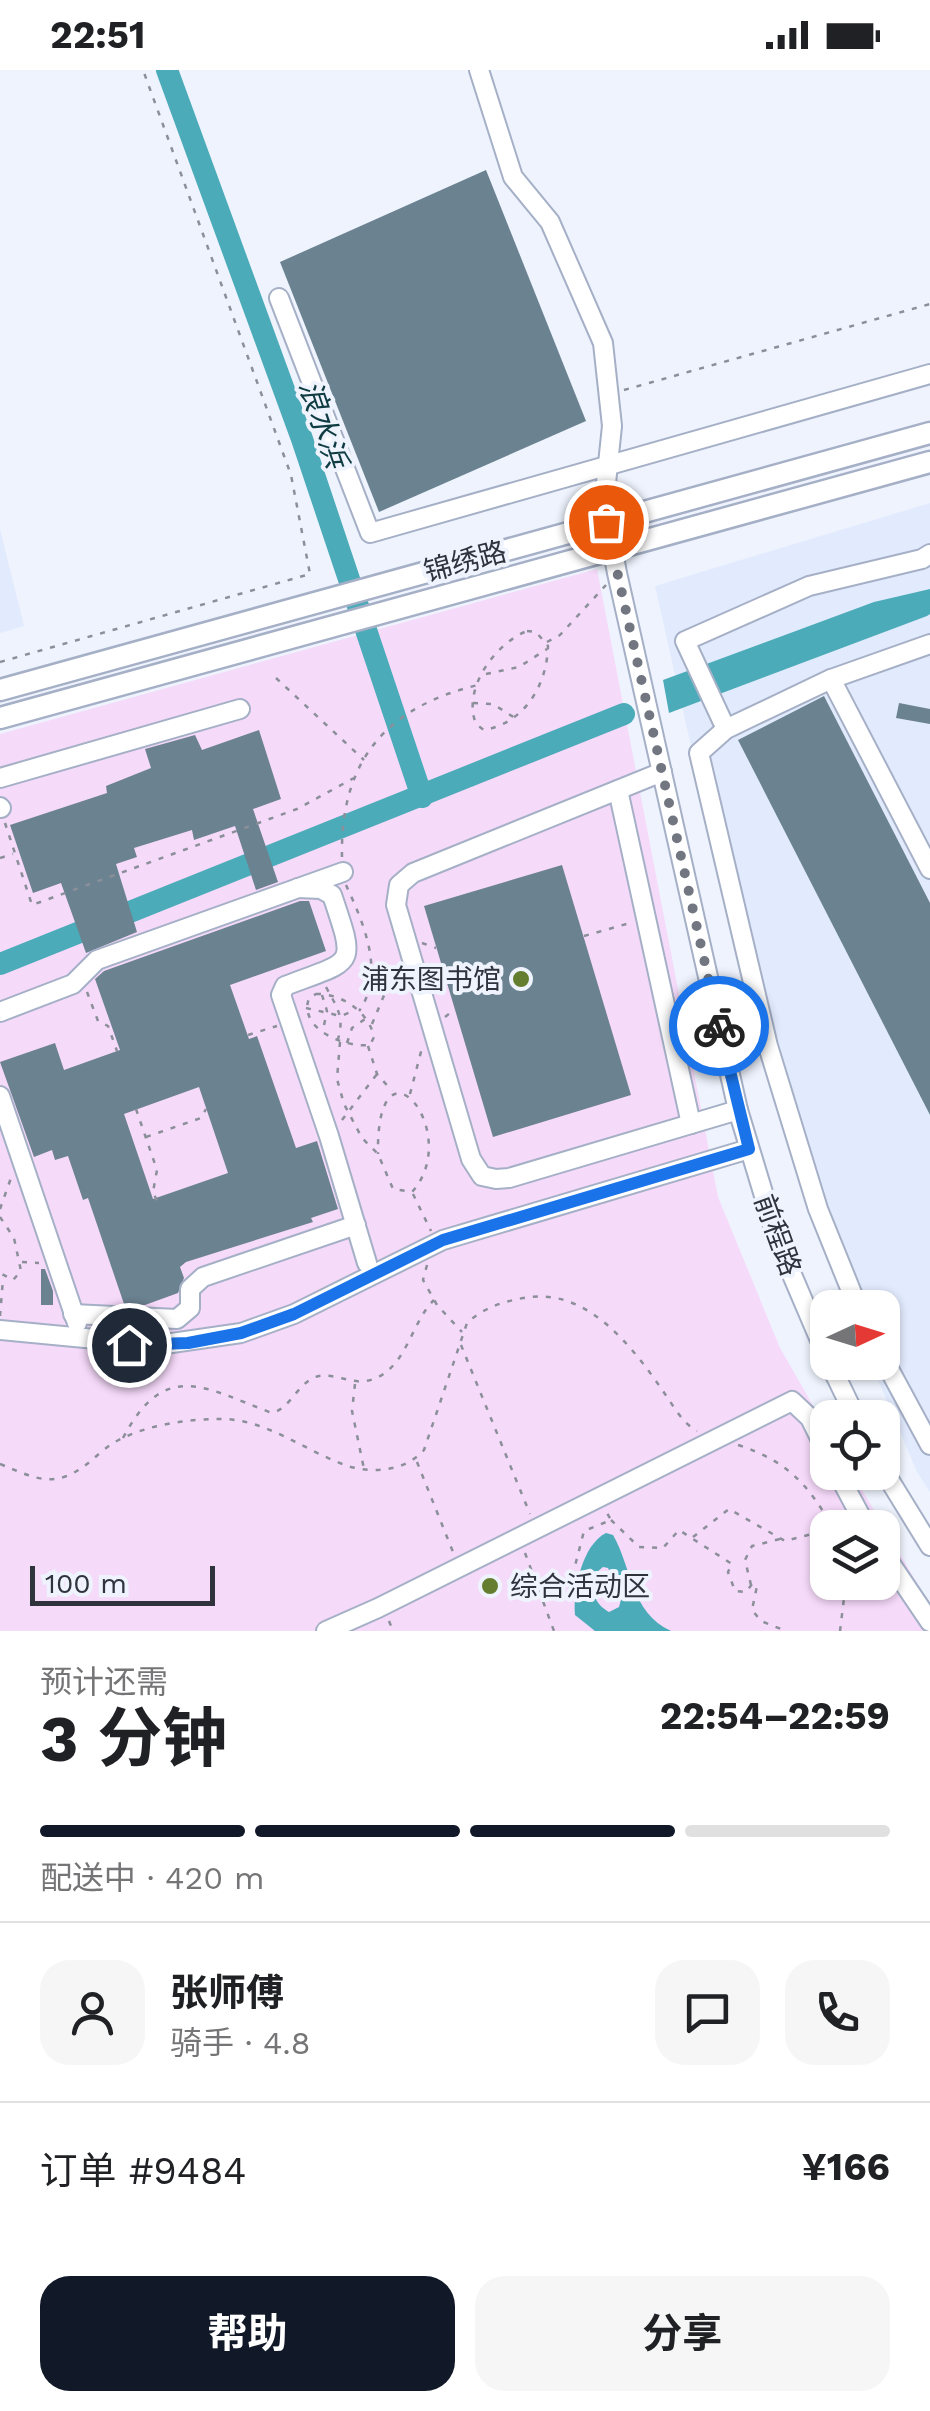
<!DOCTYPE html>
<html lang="zh">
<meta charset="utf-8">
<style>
body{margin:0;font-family:"Work Sans","Noto Sans SC",sans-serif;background:#f6f6f6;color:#202124;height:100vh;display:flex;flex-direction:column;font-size:38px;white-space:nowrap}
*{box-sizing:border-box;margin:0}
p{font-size:32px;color:#757577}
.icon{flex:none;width:55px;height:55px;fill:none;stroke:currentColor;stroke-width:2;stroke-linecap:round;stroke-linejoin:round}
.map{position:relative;height:1561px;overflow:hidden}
.drawer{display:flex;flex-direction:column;background:#fff;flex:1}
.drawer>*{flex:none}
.needle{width:65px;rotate:86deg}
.fabs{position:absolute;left:810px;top:1220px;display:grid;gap:20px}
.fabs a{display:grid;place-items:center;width:90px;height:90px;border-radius:20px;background:#fff;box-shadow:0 2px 8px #0004;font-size:50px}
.scale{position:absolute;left:30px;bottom:25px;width:185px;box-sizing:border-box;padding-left:10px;border:5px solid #2f333c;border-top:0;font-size:28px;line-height:35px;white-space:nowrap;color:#2f333c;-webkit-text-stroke:8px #eef3fd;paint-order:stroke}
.pin{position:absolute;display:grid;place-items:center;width:85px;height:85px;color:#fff;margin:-42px;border:5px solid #fff;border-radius:50%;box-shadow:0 2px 10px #0007}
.courier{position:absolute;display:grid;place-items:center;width:100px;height:100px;margin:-50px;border:8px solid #1a73e8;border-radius:50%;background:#fff;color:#222;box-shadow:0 2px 12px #0007}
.overview em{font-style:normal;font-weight:700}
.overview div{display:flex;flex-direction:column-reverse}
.overview{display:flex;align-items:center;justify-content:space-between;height:170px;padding:0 40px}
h1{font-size:65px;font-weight:700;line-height:75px}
.bar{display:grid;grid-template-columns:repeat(4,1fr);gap:15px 10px;align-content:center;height:120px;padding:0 40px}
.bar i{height:12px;border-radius:8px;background:#e0e0e0}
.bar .on{background:#111827}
.bar p{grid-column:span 4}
.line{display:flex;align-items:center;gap:25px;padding:0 40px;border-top:2px solid #e0e0e0}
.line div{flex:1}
.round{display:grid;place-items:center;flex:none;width:105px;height:105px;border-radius:30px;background:#f6f6f6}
.button{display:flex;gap:20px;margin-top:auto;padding:20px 40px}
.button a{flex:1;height:115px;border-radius:30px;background:#111827;color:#fff;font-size:40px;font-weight:700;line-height:115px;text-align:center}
.button a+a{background:#f6f6f6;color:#202124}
.status{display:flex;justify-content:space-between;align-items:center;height:70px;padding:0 50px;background:#fff;direction:ltr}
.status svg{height:28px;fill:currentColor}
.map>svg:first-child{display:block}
.built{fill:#e2ebfe}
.green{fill:#f6dafa;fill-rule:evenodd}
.water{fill:#4cabb9;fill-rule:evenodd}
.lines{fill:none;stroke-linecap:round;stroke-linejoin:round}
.river{stroke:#4cabb9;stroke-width:22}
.building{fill:#6b8291;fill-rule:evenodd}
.minor-casing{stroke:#a5b0c7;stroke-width:22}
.major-casing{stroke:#a5b0c7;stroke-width:25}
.path{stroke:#8b8f99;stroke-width:2.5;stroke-dasharray:5 8;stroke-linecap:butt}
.minor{stroke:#fff;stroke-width:18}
.major{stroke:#fff;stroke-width:20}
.done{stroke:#727680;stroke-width:10;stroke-dasharray:0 18}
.route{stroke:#1a73e8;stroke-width:12}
.poi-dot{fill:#657d2f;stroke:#eef3fd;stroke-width:4}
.labels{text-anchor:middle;stroke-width:8;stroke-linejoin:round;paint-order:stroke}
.street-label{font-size:28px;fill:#2f333c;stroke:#eef3fd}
.poi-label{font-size:28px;fill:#2f333c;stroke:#eef3fd;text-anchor:end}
.water-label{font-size:30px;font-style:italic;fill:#0f3c42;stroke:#eef3fd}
</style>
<div class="status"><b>22:51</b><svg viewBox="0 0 49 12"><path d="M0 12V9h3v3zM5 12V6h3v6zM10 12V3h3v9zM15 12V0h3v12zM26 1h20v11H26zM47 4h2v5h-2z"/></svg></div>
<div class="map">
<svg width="930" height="1561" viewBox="0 0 930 1561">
<rect width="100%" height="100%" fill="#eef3fd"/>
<g class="built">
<path d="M930 433V1422L917 1402 871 1293 882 1292V1238L847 1237 758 974 655 516Z"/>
<path d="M0 459 24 556 0 563Z"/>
</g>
<path class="green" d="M597 499 718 1127 780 1278 827 1360 828 1402 852 1403 930 1535V1561H0V664ZM828 1458H882V1512H828Z"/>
<g class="water">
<path d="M930 519V544L927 546 669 643 663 610 874 532Z"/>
<path d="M606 1463 613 1465C632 1498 631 1543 671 1561H595L575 1545C573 1520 582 1475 606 1463ZM603 1497 608 1498 622 1526 619 1537 609 1542C595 1534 592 1523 591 1507Z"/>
</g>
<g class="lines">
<g class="river">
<path d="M167 0 302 369 422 727"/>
<path d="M0 894 624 644"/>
</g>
</g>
<g class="building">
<path d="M486 100 586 351 379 442 280 192Z"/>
<path d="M824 626 930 833V1045L738 670Z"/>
<path d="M899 633 930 639V654L896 648Z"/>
<path d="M259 660 281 729 253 739 278 812 256 820 235 756 194 770 192 760 134 778 137 787 116 794 137 862 86 883 61 813 33 823 10 755 107 723 106 716 151 698 145 679 195 665 202 680Z"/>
<path d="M562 795 631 1025 493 1067 424 836Z"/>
<path d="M300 831H309L326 881 230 915 249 969 257 966 296 1078 317 1071 338 1139 311 1148 313 1152 186 1192 180 1197 184 1208 178 1223 145 1235 124 1234 88 1128 83 1130 68 1086 55 1090 52 1080 34 1087 0 992 55 973 64 1000 120 980 95 909 104 901ZM199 1017 228 1103 153 1129 124 1044Z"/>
<path d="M41 1199H45L53 1221V1235H41Z"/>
</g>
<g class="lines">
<g class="minor-casing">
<g id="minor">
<path d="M479 0 513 107 550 152 603 273 612 356 604 432 617 503 738 1040 778 1172 828 1289"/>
<path d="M279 228 370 463 930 304"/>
<path d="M930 574 831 609 930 799"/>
<path d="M831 609 726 659 699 683 768 976 818 1139 858 1238"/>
<path d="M726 659 685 571 809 516 922 489 930 484"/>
<path d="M662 702 413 803 399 815 396 835 471 1089 482 1106 496 1109 509 1108 738 1040"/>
<path d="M0 708 240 639"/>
<path d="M618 720 691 1054"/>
<path d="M0 737 1 738"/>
<path d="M298 818 321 819 332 825C357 899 355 889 285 916L281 925 329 1066 367 1193"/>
<path d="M0 942 73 914 97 890 343 802"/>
<path d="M0 1026 77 1253"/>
<path d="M73 1244 177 1249 190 1238V1219L203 1207 356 1155"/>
<path d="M0 1260 158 1275 241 1263 294 1244 443 1170 749 1079"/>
<path d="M882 1286 930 1375"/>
<path d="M829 1292 856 1348"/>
<path d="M835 1305 857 1292"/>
<path d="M882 1398 930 1476"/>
<path d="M837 1402 867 1458"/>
<path d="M882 1481 930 1552"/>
<path d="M326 1561 378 1538 792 1331 810 1348 828 1384"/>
</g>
</g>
<g class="major-casing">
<g id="major">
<path d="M0 620 930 363"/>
<path d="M0 648 930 392"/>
</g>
</g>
<g class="path">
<path d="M624 320 930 234"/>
<path d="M527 561 536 562 548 576C547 616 524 653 484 660L476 654C462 620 494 574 527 561Z"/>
<path d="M547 572 560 565 606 515"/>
<path d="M0 592 310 504 291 405 143 0"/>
<path d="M486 604 519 597 547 579"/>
<path d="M276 608 364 690"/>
<path d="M473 633 493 634 515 648"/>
<path d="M5 753 32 835 297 739 354 708"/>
<path d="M342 787C340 691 386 637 478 615"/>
<path d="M0 788 13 784"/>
<path d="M346 815C363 852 386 903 359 941"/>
<path d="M584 866 630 853"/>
<path d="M422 873 436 878"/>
<path d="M371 903 391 909 400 903"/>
<path d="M326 917C336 936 345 946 338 969"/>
<path d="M87 922 98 951 108 956 117 981"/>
<path d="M316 924C341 923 369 942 374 967L370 975C345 978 298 959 309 928Z"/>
<path d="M322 925 327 941 323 960"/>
<path d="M306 938 341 946 355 940"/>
<path d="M445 947 455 939"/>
<path d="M372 954 390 911"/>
<path d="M248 965 277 956"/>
<path d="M340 972 337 1009 344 1034 362 1068 378 1084 393 1119 412 1122C465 1063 376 955 378 1084"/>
<path d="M347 973 352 958 365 949"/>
<path d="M368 976 377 1004 392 1021"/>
<path d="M410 1024 423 974"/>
<path d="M136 1039 157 1100 153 1122 157 1131"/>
<path d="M342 1050 377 1004"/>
<path d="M146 1067 201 1048 206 1039"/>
<path d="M413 1124 431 1161"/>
<path d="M0 1139 11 1108"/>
<path d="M0 1147 14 1168 21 1201 13 1210 0 1203"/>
<path d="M22 1192 39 1193"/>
<path d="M427 1195 423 1210 437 1235 462 1262"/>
<path d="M0 1246 3 1209"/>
<path d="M461 1275 530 1444"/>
<path d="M355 1314 352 1341 364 1399"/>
<path d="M123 1368C165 1288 205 1318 272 1343 289 1339 296 1317 313 1308 329 1300 349 1314 366 1311 406 1304 410 1253 434 1230"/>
<path d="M738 1375C787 1391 808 1414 833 1458"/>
<path d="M417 1392 453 1482"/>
<path d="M0 1394C39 1410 56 1420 92 1390 101 1382 111 1373 123 1368 152 1354 189 1349 221 1349 268 1349 307 1383 351 1397 376 1403 405 1401 424 1380L467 1253C483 1238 502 1232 523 1228 586 1216 631 1275 663 1321 673 1335 682 1353 697 1361"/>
<path d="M611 1450 639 1477 663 1478 679 1460 732 1494 728 1502 735 1521 746 1522 752 1514 757 1516 752 1540 761 1551 786 1561"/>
<path d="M693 1467 729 1439 785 1471 828 1460"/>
<path d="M525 1483 554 1561"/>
<path d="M534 1508 543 1504 559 1527 568 1523 584 1461 611 1450 607 1443"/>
<path d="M751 1515 745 1490 752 1476 780 1469"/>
<path d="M389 1551 393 1561"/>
<path d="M840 1561 846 1512"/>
</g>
<use href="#minor" class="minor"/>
<use href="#major" class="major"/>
</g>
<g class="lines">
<path class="done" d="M606 452 719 956"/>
<path class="route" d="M129 1275 188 1273 241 1263 294 1244 443 1170 749 1079 719 956"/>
</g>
<g class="poi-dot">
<circle cx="521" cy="909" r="10"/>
<circle cx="490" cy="1516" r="10"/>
</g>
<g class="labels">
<g class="street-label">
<text transform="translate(465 491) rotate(-15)" y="10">锦绣路</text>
<text transform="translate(778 1165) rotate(70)" y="10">前程路</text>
</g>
<g class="poi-label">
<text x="501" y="919">浦东图书馆</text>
<text x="510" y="1526" text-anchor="start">综合活动区</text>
</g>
<g class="water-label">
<text transform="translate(323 354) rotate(71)" y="10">浪水浜</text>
</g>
</g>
</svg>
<div class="fabs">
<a><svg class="needle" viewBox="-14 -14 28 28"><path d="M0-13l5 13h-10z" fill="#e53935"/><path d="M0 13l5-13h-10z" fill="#757577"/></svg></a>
<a><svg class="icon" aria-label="locate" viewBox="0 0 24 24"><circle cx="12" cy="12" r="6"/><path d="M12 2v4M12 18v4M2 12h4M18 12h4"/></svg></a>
<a><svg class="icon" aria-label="layers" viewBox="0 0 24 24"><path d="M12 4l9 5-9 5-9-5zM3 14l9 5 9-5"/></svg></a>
</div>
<div class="scale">100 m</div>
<div class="pin" style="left:606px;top:452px;background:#ea580c"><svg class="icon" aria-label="bag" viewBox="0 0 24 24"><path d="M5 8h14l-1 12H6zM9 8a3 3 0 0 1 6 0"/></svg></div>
<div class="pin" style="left:129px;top:1275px;background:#1f2937"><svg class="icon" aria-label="home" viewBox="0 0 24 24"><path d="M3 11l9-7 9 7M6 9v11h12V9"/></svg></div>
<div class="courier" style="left:719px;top:956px"><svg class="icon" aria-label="bike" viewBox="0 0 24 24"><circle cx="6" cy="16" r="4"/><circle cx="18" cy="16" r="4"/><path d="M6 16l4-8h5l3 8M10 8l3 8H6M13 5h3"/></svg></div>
</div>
<section class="drawer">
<div class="overview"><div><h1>3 分钟</h1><p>预计还需</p></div><em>22:54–22:59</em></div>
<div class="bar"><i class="on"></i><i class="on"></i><i class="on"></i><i></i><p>配送中 · 420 m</p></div>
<div class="line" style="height:180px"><a class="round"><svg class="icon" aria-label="person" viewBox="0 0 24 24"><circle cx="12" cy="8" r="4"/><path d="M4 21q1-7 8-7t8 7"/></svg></a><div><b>张师傅</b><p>骑手 · 4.8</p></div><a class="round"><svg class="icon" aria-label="chat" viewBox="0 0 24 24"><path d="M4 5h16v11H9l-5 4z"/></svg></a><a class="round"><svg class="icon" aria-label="phone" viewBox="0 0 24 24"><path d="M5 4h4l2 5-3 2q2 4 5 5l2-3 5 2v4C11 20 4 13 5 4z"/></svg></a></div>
<div class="line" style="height:130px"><div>订单 #9484</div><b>¥166</b></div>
<div class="button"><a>帮助</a><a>分享</a></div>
</section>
